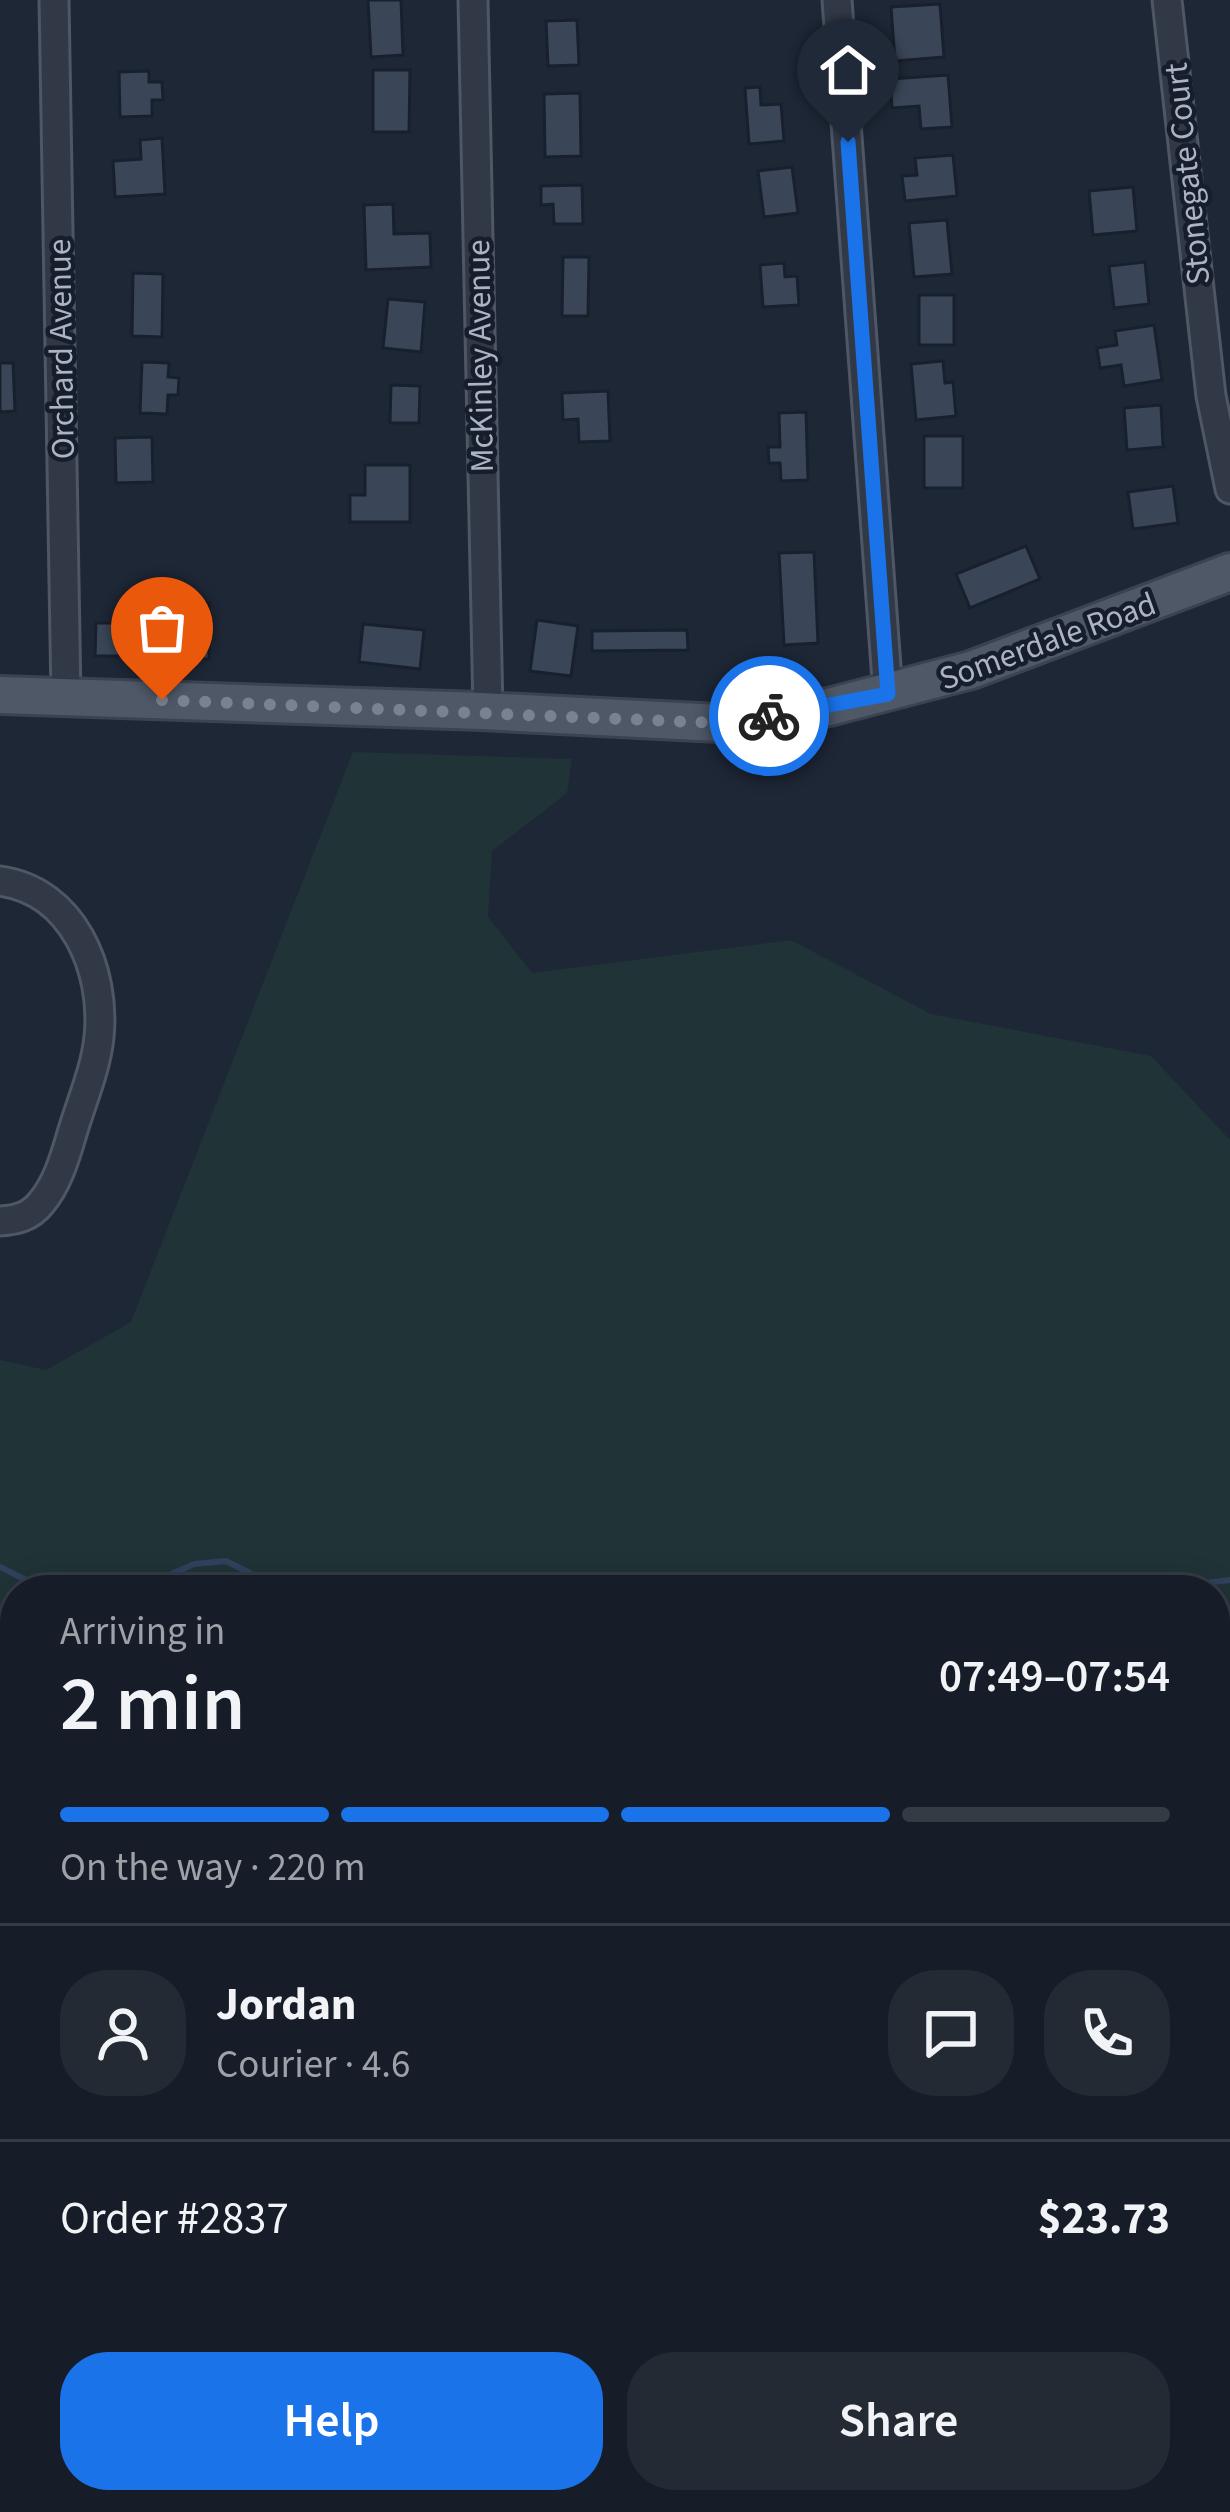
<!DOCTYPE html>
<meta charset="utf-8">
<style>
body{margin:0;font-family:"Source Sans 3",sans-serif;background:#232a34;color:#f1f3f6;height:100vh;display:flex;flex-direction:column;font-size:45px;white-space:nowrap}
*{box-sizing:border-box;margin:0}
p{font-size:39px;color:#9ea2a8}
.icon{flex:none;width:66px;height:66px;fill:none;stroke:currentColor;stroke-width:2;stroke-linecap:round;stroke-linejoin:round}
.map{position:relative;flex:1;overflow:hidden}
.side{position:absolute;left:0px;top:1575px;width:1230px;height:939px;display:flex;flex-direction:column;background:#161d28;border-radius:48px 48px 0 0;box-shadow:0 6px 30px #0003,0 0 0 3px #353b45}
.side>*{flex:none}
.pin{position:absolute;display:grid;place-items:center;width:102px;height:102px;color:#fff;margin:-123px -51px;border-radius:50% 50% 50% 0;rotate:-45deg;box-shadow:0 0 12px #0007}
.pin .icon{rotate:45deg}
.courier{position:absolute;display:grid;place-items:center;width:120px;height:120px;margin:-60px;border:9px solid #1a73e8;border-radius:50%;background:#fff;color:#222;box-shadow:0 3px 15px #0007}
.overview em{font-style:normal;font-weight:600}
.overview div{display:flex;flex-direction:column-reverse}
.overview{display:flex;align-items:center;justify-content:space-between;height:204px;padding:0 60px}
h1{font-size:78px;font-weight:600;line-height:90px}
.bar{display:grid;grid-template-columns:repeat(4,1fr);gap:18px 12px;align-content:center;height:144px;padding:0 60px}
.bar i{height:15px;border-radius:9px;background:#353b45}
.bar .selected{background:#1a73e8}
.bar p{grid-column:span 4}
.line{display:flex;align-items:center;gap:30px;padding:0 60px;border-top:3px solid #353b45}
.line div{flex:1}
.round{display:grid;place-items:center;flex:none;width:126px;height:126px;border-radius:48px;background:#232a34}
.primary-button{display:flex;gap:24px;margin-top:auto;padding:24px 60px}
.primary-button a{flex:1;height:138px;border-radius:48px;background:#1a73e8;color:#fff;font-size:48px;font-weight:600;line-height:138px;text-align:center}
.primary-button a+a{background:#232a34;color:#f1f3f6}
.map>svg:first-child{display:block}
.green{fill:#203337}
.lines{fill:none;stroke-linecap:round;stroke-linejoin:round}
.stream{stroke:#30415e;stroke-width:6}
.building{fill:#3a4557;stroke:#19202d;stroke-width:3}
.minor-casing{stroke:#4f5665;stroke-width:33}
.major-casing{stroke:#3b4250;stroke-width:42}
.minor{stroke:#313947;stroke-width:27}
.major{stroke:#4f5867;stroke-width:36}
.done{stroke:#7a8292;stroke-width:12;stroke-dasharray:0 21.6}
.route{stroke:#1a73e8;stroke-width:15}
.labels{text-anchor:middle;stroke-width:9;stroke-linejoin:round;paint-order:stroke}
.street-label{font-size:33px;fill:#abb3c4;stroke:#171e2b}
</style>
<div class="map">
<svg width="1230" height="2512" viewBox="0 0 1230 2512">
<rect width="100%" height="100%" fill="#1e2736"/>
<path class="green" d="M353 752 572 759 567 793 492 851 488 917 532 973 791 940 931 1014 1151 1056 1230 1140V1730L1215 1726V1590H15V1831L0 1839V1360L46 1370 131 1322Z"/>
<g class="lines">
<g class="stream">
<path d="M0 1567 34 1584 105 1582 131 1586 154 1582 194 1564 226 1561 250 1573 258 1590"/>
<path d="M1149 1590 1230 1580"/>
</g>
</g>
<g class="building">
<path d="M368 0H401L403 55 371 57Z"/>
<path d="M940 4 944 57 895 61 891 7Z"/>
<path d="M577 20 579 65 548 66 546 21Z"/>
<path d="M373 70H410L409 132H373Z"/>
<path d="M149 71V82H162L163 100H152V116L120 117 119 72Z"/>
<path d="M948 75 952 127 921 129 919 106 892 108 890 79Z"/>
<path d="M760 87 761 105 781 104 784 141 749 144 745 88Z"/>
<path d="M580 93 581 156 545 157 544 94Z"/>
<path d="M162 138 165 194 115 197 113 161 141 159 140 140Z"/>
<path d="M953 155 957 196 905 201 902 176 917 175 915 158Z"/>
<path d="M792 167 798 213 764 217 758 171Z"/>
<path d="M582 185 583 224H554L553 204 541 205V186Z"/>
<path d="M1133 187 1137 231 1093 235 1089 191Z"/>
<path d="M393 204 394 234 430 233 431 267 366 270 364 205Z"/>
<path d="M947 220 952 274 914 277 909 223Z"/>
<path d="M563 257H589L588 316H562Z"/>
<path d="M1145 262 1149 304 1114 308 1109 266Z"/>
<path d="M784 263 785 277 797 276 799 305 763 307 760 265Z"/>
<path d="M133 273 163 274 162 337 132 336Z"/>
<rect x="919" y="295" width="35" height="50"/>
<path d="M388 299 425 302 421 352 383 348Z"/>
<path d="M1154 325 1162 380 1124 386 1121 365 1100 368 1097 348 1117 345 1115 331Z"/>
<path d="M943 361 945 383 953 382 956 416 916 420 911 364Z"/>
<path d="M142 362 169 363 168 377 179 378 178 395H168L167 414 140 413Z"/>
<path d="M0 363H13L15 411 0 412Z"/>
<path d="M391 385 420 386 419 423H390Z"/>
<path d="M608 391 610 441 579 442 578 419 563 420 562 393Z"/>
<path d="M1161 405 1163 447 1127 450 1124 408Z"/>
<path d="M806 412 808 480 781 481 780 463H769L768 447H780L779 413Z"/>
<rect x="924" y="436" width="39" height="52"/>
<path d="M152 437 153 482 116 483 115 438Z"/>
<path d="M365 465H410V522H350V495H365Z"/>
<path d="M1173 486 1178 523 1133 529 1128 492Z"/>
<path d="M1026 546 1040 579 970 608 956 574Z"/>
<path d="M814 552 818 643 784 645 779 553Z"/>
<rect x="167" y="603" width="42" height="56"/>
<path d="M537 620 578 626 571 676 530 671Z"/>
<path d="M96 623H135V656H95Z"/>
<path d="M363 624 424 630 420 669 359 662Z"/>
<path d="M687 630 688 650 592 651V631Z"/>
<path d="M1215 2482 1230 2487 1221 2512 1176 2511 1180 2499H1215Z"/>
</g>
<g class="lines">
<g class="minor-casing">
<g id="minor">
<path d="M54 0 66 697"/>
<path d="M473 0 488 711"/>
<path d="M837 0 888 694"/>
<path d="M1167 0 1211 396 1230 489"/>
<path d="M0 881C73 891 106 970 99 1037 96 1067 83 1098 74 1127 66 1153 59 1182 41 1203 30 1217 16 1220 0 1221"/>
<path d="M1215 1970 1230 2055"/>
<path d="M0 2023 15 2028"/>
<path d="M1215 2127 1230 2124"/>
<path d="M0 2335 15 2298"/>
<path d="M243 2512 248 2499"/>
<path d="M726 2512 756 2499"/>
</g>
</g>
<g class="major-casing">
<path id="major" d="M0 695 481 711 719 723 829 707 971 670 1230 572"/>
</g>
<use href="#minor" class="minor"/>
<use href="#major" class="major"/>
</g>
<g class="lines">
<path class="done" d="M162 700 719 723 769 716"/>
<path class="route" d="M769 716 888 694 848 142"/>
</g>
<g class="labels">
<g class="street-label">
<text transform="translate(1186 174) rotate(-96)" y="12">Stonegate Court</text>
<text transform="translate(60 349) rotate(-91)" y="12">Orchard Avenue</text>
<text transform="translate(479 356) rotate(-91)" y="12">McKinley Avenue</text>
<text transform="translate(1047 640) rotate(-20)" y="12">Somerdale Road</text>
</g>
</g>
</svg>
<div class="pin" style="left:162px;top:700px;background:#ea580c"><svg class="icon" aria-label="bag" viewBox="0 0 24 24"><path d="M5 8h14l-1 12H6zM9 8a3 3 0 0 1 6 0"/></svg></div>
<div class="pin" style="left:848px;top:142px;background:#1f2937"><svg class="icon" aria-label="home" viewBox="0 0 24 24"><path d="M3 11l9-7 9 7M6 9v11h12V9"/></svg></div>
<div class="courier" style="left:769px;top:716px"><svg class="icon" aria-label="bike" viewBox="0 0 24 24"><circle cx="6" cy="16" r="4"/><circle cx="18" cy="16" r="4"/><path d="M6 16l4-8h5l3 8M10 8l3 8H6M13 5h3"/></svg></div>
<section class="side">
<div class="overview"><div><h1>2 min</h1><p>Arriving in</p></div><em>07:49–07:54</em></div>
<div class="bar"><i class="selected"></i><i class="selected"></i><i class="selected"></i><i></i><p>On the way · 220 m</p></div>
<div class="line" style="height:216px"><a class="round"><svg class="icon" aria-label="person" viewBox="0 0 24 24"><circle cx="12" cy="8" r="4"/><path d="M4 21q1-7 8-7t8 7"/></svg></a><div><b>Jordan</b><p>Courier · 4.6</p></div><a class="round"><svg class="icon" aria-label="chat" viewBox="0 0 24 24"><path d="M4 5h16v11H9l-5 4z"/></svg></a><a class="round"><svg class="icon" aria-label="phone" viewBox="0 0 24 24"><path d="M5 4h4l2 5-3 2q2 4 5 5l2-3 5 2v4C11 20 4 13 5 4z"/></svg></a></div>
<div class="line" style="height:156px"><div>Order #2837</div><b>$23.73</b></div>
<div class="primary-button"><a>Help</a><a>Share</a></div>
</section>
</div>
